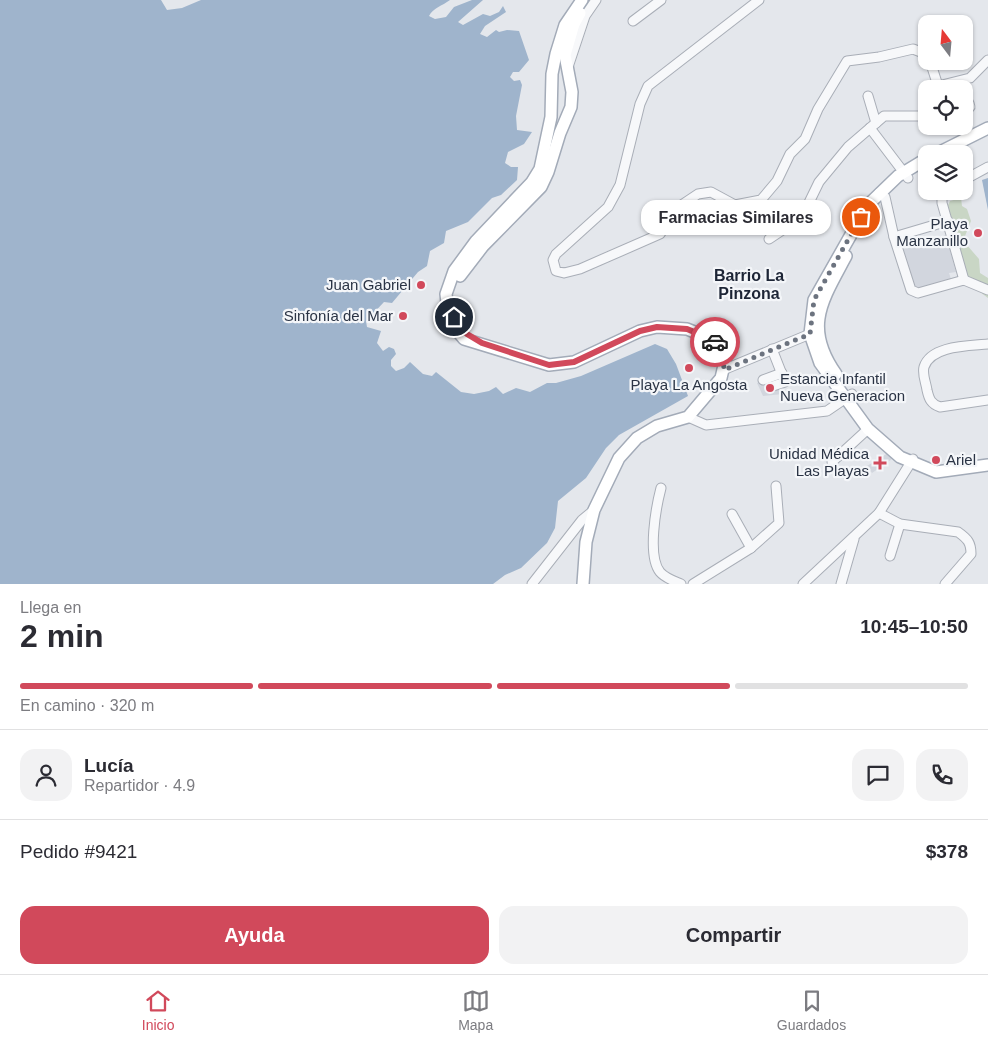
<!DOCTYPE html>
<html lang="es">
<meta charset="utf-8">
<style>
body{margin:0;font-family:Helvetica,sans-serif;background:#f2f2f3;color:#2b2b33;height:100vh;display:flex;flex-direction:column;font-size:19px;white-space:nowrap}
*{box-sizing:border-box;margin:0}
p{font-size:16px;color:#7c7c81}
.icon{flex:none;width:28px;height:28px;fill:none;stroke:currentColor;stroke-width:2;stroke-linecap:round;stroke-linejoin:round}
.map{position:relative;height:584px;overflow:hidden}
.details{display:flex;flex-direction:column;background:#fff;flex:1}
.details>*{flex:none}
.needle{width:32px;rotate:344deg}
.tools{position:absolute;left:918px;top:15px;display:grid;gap:10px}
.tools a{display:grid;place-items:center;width:55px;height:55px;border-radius:10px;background:#fff;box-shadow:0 1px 4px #0004;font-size:25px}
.pin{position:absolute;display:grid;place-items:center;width:42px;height:42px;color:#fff;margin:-21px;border:2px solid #fff;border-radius:50%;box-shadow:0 1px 5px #0007}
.courier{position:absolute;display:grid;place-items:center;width:50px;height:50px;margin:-25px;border:4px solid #d1495b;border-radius:50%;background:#fff;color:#222;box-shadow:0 1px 6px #0007}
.bubble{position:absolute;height:35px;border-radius:15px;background:#fff;box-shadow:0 1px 4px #0004;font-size:16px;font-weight:700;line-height:35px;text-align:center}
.head em{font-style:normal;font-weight:700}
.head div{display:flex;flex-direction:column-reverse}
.head{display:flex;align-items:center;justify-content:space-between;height:85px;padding:0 20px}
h1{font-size:32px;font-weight:700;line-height:38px}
.bar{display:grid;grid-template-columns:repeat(4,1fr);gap:8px 5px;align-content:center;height:60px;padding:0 20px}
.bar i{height:6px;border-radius:4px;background:#e1e1e2}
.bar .selected{background:#d1495b}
.bar p{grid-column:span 4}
.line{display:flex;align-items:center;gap:12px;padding:0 20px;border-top:1px solid #e1e1e2}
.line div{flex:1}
.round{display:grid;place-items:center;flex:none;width:52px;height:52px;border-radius:15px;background:#f2f2f3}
.button{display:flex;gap:10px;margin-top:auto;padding:10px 20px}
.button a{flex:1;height:58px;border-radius:15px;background:#d1495b;color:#fff;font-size:20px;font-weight:700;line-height:58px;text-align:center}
.button a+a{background:#f2f2f3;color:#2b2b33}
.menu{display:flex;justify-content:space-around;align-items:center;height:70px;border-top:1px solid #e1e1e2;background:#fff;font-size:14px;color:#7c7c81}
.menu a{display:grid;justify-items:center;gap:2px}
.menu .selected{color:#d1495b}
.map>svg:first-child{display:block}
.built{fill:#d2d6de}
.green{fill:#c9d6c5}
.water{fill:#9fb4cc}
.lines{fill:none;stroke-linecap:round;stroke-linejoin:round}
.major-tunnel{stroke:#bfc3cb;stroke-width:11;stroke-dasharray:11 5.5;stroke-linecap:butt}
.minor-casing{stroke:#a9aeb7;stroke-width:11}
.major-casing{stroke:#a3abb8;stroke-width:14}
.minor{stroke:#f7f8fa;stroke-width:9}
.major{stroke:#fff;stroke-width:11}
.done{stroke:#6c737f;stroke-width:5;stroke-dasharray:0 9}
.route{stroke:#d1495b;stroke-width:6}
.poi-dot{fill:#d1495b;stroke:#f4f6f9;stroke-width:2}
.labels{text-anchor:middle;stroke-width:4.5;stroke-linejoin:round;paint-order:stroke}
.poi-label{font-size:15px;fill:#2b3445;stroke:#f4f6f9;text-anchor:end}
.neighbourhood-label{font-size:16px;font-weight:bold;fill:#1d2536;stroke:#f4f6f9}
</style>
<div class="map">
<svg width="988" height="584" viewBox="0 0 988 584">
<rect width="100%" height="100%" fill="#e4e7ec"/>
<g class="built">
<path d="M946 235 956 272 949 273 952 282 915 290 901 250Z"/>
<path d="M776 376 783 394 763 396 757 383Z"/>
<path d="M888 453 892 459 872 473 867 466Z"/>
</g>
<path class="green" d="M961 198 962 206 967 209 971 221 965 236 966 244 979 259 980 273 988 278V298C960 280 956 239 946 209L950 201Z"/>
<g class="water">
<path d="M0 0H161L167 10 182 8 201 0H450C442 6 433 8 429 16L435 19 446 17 454 7 472 0H483L458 22 463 25 483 14 490 16 499 12 503 6 506 12 485 26 480 34 487 37 496 30 499 32 507 30 519 31 529 60 519 72H513L510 77 514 81 520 80 522 85 516 116 517 130 532 132 524 144 508 152 505 163 511 167H518L517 180 501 195 492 198 468 222 446 231 444 243 430 251 427 266 418 272 392 303 384 302 366 321 367 327 381 331 377 343 383 351 389 347 394 349 396 354 391 360V366L396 371 404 368 410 362 423 374 432 376 436 372 461 392 474 394 489 391 496 387 503 394 516 388 530 392 547 383H556L581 376 655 344 667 349 676 364 688 396 619 435 606 448 586 478 558 501 555 528 547 543 521 568 505 575 493 584H0Z"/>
<path d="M988 178V210L982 180Z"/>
</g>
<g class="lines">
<path class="major-tunnel" d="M588 2 590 0"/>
<g class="minor-casing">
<g id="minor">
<path d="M759 0 648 86 640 104 620 185 608 207 556 254 553 260 556 271 564 273 580 269 660 234 680 206 698 194 711 192 735 205 761 200 777 181 790 154 805 139 818 109 847 61 879 57 913 49 926 54"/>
<path d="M633 21 661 0"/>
<path d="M930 61 939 89"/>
<path d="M568 67 585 16 596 0"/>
<path d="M938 86 970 78 988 60"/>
<path d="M868 96 876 123"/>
<path d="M964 101 969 103 970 107 964 113"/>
<path d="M870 128 908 178"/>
<path d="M964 180 988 167"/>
<path d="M946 191 942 197V203L964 280"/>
<path d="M879 193 885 197 894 237 911 290 918 293 964 280"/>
<path d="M894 237 948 221"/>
<path d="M769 239 802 217 819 182 848 147 884 116H926"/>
<path d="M964 280 988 290"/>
<path d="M988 344C970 346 931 345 924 367 922 374 926 383 927 390 929 399 931 404 940 407L988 400"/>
<path d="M772 349 785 382 773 386"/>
<path d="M723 370 810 334"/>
<path d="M763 380 782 373"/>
<path d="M688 417 706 425 827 411 852 394"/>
<path d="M832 462 868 429"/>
<path d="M661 488C656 507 647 556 660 572 665 578 674 581 681 584"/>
<path d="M879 513 900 524 958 532C968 539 971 543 971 554L945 584"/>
<path d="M732 514 751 548"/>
<path d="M890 556 900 524"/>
<path d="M532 584 582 520 594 510"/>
<path d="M693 584 751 548 779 523 776 486"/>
<path d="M803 584 879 513 913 459"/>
<path d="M841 584 854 539"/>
</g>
</g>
<g class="major-casing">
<g id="major">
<path d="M582 0 565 25 556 54 552 74 551 117 540 169 532 182 476 241 454 271 446 294 449 321 464 339 549 365 574 362 640 331 657 327 687 329 709 338 723 353 725 361 721 378 688 417 657 426 637 438 619 458 594 510 586 542 583 584"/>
<path d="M936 154 988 128"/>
<path d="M926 159 898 176 871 202 861 217 814 300 810 334 820 363 868 429 900 457 936 472 988 465"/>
<path d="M460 276 483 246 541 187 548 172 560 133 571 107 572 92 565 55 574 24 580 13"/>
<path d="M836 374C803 327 822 301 846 256"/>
</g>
</g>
<use href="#minor" class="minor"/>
<use href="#major" class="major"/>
</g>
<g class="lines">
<path class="done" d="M715 342 723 353 724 370 810 334 814 300 861 217"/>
<path class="route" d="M454 317 467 334 482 343 549 365 574 362 640 331 657 327 687 329 709 338 715 342"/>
</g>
<g class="poi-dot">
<circle cx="978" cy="233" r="5"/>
<circle cx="421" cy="285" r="5"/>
<circle cx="403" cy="316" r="5"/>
<circle cx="689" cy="368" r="5"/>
<circle cx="770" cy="388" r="5"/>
<circle cx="936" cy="460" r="5"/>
<path d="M877.5 455.5h5v5h5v5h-5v5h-5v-5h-5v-5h5z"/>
</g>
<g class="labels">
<g class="poi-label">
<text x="968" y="229">Playa<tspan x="968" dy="17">Manzanillo</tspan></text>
<text x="411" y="290">Juan Gabriel</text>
<text x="393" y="321">Sinfonía del Mar</text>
<text x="780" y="384" text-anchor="start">Estancia Infantil<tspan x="780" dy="17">Nueva Generacion</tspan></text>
<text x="689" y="390" text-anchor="middle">Playa La Angosta</text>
<text x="869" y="459">Unidad Médica<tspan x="869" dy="17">Las Playas</tspan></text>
<text x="946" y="465" text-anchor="start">Ariel</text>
</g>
<g class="neighbourhood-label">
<text x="749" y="281">Barrio La<tspan x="749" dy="18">Pinzona</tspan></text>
</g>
</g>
</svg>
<div class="tools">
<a><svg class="needle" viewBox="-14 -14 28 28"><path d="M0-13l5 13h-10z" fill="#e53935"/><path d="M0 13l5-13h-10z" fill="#7c7c81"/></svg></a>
<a><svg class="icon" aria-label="locate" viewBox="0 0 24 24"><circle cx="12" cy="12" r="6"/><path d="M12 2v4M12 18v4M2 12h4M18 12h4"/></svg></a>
<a><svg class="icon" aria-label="layers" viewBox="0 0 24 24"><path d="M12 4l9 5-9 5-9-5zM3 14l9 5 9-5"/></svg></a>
</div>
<div class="pin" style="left:861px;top:217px;background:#ea580c"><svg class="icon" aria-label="bag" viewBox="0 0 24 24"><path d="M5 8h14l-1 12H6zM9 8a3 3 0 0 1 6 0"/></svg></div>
<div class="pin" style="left:454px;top:317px;background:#1f2937"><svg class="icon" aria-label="home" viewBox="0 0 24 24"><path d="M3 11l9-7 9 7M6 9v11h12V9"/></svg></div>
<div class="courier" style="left:715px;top:342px"><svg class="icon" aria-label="car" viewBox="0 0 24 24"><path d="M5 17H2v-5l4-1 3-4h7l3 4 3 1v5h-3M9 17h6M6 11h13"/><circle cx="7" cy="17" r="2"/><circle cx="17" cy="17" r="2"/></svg></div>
<div class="bubble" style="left:641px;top:200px;width:190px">Farmacias Similares</div>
</div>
<section class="details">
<div class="head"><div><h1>2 min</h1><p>Llega en</p></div><em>10:45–10:50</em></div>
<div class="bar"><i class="selected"></i><i class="selected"></i><i class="selected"></i><i></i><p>En camino · 320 m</p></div>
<div class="line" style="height:90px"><a class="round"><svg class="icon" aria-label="person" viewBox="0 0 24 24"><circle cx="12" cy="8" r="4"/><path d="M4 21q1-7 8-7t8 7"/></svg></a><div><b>Lucía</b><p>Repartidor · 4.9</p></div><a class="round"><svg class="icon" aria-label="chat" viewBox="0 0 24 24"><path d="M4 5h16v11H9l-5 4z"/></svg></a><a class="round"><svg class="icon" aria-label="phone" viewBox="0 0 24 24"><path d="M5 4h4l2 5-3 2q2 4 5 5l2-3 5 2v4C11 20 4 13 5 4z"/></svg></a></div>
<div class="line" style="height:65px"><div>Pedido #9421</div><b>$378</b></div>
<div class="button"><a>Ayuda</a><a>Compartir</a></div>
</section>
<nav class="menu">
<a class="selected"><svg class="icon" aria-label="home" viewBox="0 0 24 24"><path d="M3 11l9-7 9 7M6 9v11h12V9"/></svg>Inicio</a>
<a><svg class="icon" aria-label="map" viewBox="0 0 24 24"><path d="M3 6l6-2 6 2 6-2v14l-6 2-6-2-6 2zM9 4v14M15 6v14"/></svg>Mapa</a>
<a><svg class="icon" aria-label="saved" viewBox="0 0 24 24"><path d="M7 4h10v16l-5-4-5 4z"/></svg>Guardados</a>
</nav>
